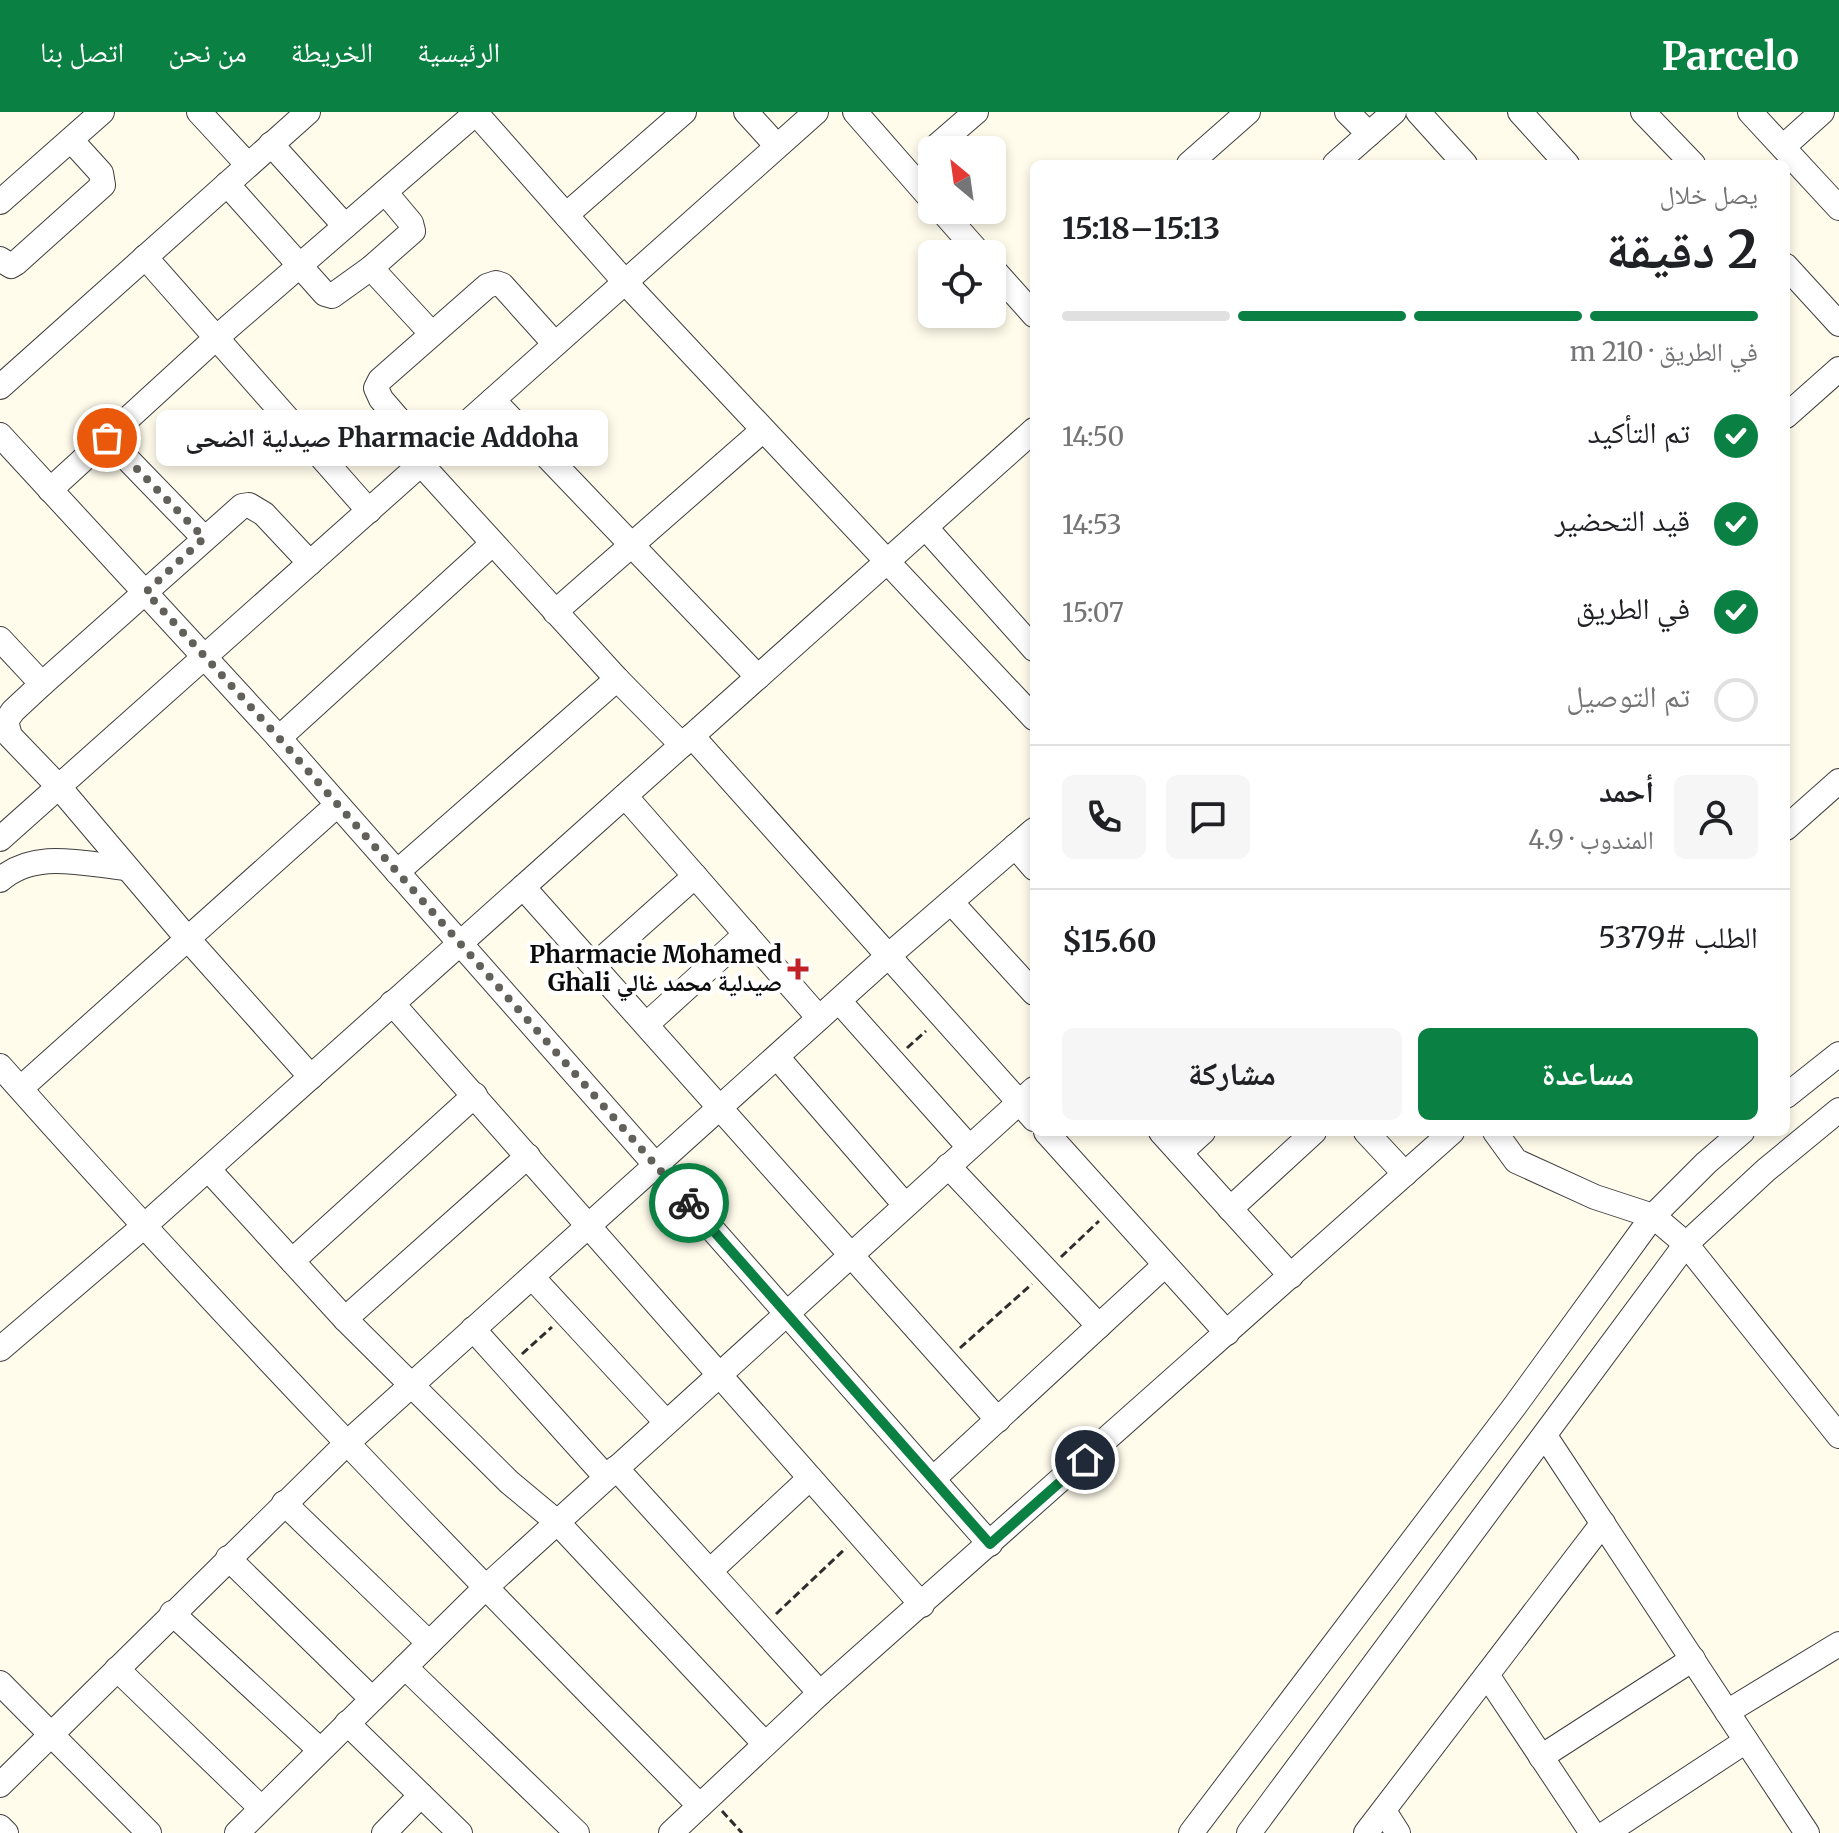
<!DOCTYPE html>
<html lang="ar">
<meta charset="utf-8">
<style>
body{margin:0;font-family:Merriweather,"Noto Naskh Arabic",serif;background:#f6f6f6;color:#202124;direction:rtl;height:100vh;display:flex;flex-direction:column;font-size:30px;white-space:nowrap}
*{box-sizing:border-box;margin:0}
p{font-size:26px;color:#757577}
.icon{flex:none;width:44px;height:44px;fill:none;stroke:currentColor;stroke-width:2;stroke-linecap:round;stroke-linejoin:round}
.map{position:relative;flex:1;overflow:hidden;direction:ltr}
.panel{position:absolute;left:1030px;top:48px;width:760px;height:976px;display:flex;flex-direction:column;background:#fff;border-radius:12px;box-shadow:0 4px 12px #0003;direction:rtl}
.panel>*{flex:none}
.needle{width:52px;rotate:331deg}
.buttons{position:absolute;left:918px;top:24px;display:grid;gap:16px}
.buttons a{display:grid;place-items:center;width:88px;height:88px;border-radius:12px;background:#fff;box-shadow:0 4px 12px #0003;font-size:40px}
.pin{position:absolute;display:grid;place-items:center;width:68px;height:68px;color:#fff;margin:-34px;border:4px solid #fff;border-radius:50%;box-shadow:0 2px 8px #0007}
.courier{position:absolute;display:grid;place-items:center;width:80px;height:80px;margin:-40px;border:6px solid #0b8043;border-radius:50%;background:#fff;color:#222;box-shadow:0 2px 10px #0007}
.bubble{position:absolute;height:56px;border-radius:12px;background:#fff;box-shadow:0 4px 12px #0003;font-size:26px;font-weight:700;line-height:56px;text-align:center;direction:rtl}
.overview em{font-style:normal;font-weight:700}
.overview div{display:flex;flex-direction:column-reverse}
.overview{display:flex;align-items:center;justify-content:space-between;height:136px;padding:0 32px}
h1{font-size:52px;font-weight:700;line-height:60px}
.bar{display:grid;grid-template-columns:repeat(4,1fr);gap:12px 8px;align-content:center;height:96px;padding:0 32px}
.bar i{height:10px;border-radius:6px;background:#e0e0e0}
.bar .on{background:#0b8043}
.bar p{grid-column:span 4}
.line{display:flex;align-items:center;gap:20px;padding:0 32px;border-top:2px solid #e0e0e0}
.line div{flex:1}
.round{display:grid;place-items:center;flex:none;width:84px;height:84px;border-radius:12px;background:#f6f6f6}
ol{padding:0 32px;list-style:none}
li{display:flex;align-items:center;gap:24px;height:88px}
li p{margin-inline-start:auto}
li .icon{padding:8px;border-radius:50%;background:#0b8043;color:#fff;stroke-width:4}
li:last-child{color:#757577}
li i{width:44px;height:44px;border:4px solid #e0e0e0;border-radius:50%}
.action{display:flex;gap:16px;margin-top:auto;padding:16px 32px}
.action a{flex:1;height:92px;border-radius:12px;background:#0b8043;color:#fff;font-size:32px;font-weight:700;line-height:92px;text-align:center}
.action a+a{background:#f6f6f6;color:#202124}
header{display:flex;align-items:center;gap:48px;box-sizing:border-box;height:112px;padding:0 40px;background:#0b8043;color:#fff}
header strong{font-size:38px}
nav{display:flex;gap:44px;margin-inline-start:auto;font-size:28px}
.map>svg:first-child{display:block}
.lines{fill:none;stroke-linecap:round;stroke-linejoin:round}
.minor-casing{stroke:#3f3f3f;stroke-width:26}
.path{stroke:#2e2e2e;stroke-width:3;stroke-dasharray:8 4;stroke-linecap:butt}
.minor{stroke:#fff;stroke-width:24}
.done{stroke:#61605a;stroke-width:8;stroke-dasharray:0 14.4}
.route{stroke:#0b8043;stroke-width:10}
.poi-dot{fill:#c12024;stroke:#fff;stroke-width:3}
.labels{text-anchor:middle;stroke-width:8;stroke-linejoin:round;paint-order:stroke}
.poi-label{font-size:24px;font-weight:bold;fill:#0c0c0c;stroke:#fff;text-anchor:end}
</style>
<header>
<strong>Parcelo</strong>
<nav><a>الرئيسية</a><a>الخريطة</a><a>من نحن</a><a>اتصل بنا</a></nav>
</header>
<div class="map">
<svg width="1839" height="1721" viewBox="0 0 1839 1721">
<rect width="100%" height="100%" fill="#fffcec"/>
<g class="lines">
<g class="minor-casing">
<g id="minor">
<path d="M199 0 248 53"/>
<path d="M475 0 625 170 1034 606"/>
<path d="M746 0 777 34"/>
<path d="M855 0 932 88"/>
<path d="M1347 0 1369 22"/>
<path d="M1418 0 1465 52"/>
<path d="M1520 0 1567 52"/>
<path d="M1643 0 1693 52"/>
<path d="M1750 0 1839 96"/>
<path d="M271 32 345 114"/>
<path d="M1783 35 1822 0"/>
<path d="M932 38 976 0"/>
<path d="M1189 52 1248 0"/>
<path d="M1335 52 1394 0"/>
<path d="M227 72 325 182 332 184 371 156 413 119 411 111 385 80"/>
<path d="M0 90 102 0"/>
<path d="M941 98 980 142"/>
<path d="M566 103 684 0"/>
<path d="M145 145 369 399"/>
<path d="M0 147 11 154 16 151 103 73 101 61 71 28"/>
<path d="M1786 154 1839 212"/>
<path d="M371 156 432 222"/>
<path d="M992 156 1034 203"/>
<path d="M0 275 308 0"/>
<path d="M493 288 758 565"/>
<path d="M1786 304 1839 257"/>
<path d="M0 323 279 626 990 1432"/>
<path d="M107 326 204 426"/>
<path d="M430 344 381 287 376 276 380 268 487 174 496 171 502 173 555 232"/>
<path d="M421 352 617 567 682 633"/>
<path d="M50 378 216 226 476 1"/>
<path d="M926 416 1034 537"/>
<path d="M310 451 264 402 249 393 242 394 42 572 13 599 6 609 10 624 59 675 187 826 311 965"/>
<path d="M555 500 763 318"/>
<path d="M0 527 42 572"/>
<path d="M692 624 1034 1007"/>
<path d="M279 626 492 432"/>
<path d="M625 684 819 906"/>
<path d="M1786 716 1839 669"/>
<path d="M0 727 816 0"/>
<path d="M1015 734 1034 756"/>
<path d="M397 760 617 567"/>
<path d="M0 768C35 737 83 752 126 756"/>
<path d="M523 775 998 1308"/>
<path d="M951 790 1034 881"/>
<path d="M594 854 695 764"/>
<path d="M839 889 969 1035"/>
<path d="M392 891 922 1493"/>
<path d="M647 912 746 822"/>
<path d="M777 945 905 1093"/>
<path d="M0 954C225 1208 461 1452 699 1693"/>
<path d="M21 976 337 693"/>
<path d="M1786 984 1839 942"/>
<path d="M1046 1020 1227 1221"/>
<path d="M1161 1020 1291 1164"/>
<path d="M1366 1020 1405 1062"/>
<path d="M1495 1020 1516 1049 1595 1085 1653 1104 1686 1132 1839 1324"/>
<path d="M1180 1041 1203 1020"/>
<path d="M948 1054 1099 1214"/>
<path d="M208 1057 345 1207 509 1370 557 1410 765 1632"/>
<path d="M1230 1097 1314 1020"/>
<path d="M292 1149 475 983"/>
<path d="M532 1165 666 1310"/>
<path d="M345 1207 528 1044"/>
<path d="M473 1217 606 1365"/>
<path d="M0 1237 143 1115 1034 318"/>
<path d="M1545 1324 1807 1721"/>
<path d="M616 1356 820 1581"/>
<path d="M933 1367 1165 1153"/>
<path d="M284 1391 429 1531"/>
<path d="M228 1446 372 1587"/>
<path d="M710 1459 810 1366"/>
<path d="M172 1501 320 1638"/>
<path d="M405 1555 577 1721"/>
<path d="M117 1557 261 1696"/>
<path d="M1487 1563 1592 1721"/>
<path d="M0 1571 149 1721"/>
<path d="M1727 1600 1839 1532"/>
<path d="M347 1611 460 1721"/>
<path d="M1541 1645 1693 1547"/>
<path d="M0 1673 346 1332 887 845 1034 718"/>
<path d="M1384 1699 1398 1721"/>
<path d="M0 1715 6 1721"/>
<path d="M237 1721 485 1476 1034 977"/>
<path d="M384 1721 421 1683"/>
<path d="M671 1721 820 1581 1452 1020"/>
<path d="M1191 1721 1514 1295 1653 1104 1706 1051 1742 1020"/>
<path d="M1249 1721 1686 1132 1766 1058 1839 998"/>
<path d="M1366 1721 1603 1411"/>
<path d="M1606 1721 1746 1629"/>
</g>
</g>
<g class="path">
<path d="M907 936 926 919"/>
<path d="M1061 1145 1099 1109"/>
<path d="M960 1236 1032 1172"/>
<path d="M522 1242 552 1215"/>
<path d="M776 1502 846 1436"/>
<path d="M722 1699 742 1721"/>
</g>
<use href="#minor" class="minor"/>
</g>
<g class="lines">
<path class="done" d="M107 326 204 426 146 480 279 626 689 1091"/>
<path class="route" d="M689 1091 990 1432 1085 1348"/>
</g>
<path class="poi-dot" d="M794 845h8v8h8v8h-8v8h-8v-8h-8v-8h8z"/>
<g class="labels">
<g class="poi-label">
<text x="782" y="851">Pharmacie Mohamed<tspan x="782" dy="28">Ghali صيدلية محمد غالي</tspan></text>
</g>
</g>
</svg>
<div class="buttons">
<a><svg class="needle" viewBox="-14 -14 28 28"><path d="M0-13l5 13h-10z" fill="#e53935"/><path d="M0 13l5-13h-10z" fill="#757577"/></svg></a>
<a><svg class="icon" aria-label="locate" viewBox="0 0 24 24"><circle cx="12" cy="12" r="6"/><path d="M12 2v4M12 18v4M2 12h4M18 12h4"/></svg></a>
</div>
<div class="pin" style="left:107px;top:326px;background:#ea580c"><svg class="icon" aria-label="bag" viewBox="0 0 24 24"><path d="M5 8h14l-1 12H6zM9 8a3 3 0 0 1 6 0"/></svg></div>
<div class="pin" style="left:1085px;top:1348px;background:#1f2937"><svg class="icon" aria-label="home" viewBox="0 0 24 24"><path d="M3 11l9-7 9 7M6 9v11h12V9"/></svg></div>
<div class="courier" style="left:689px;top:1091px"><svg class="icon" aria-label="bike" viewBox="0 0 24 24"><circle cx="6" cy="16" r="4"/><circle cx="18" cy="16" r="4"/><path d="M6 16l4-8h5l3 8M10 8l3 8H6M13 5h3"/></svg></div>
<div class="bubble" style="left:156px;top:298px;width:452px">Pharmacie Addoha صيدلية الضحى</div>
<section class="panel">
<div class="overview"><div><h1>2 دقيقة</h1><p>يصل خلال</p></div><em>15:13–15:18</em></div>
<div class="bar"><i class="on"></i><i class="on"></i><i class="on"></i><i></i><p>في الطريق · 210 m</p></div>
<ol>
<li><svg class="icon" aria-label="check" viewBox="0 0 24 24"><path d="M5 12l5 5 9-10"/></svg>تم التأكيد<p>14:50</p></li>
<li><svg class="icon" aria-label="check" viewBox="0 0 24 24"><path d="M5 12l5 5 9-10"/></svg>قيد التحضير<p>14:53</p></li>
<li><svg class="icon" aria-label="check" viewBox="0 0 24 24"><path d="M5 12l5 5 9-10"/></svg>في الطريق<p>15:07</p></li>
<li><i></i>تم التوصيل</li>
</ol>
<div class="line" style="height:144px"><a class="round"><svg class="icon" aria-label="person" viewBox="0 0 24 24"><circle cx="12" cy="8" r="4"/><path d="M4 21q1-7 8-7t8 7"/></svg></a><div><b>أحمد</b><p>المندوب · 4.9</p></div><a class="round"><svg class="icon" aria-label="chat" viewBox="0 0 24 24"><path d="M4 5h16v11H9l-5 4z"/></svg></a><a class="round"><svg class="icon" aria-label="phone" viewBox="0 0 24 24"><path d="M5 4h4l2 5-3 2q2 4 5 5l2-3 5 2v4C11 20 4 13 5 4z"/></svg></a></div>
<div class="line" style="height:104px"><div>الطلب #5379</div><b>$15.60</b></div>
<div class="action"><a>مساعدة</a><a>مشاركة</a></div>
</section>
</div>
